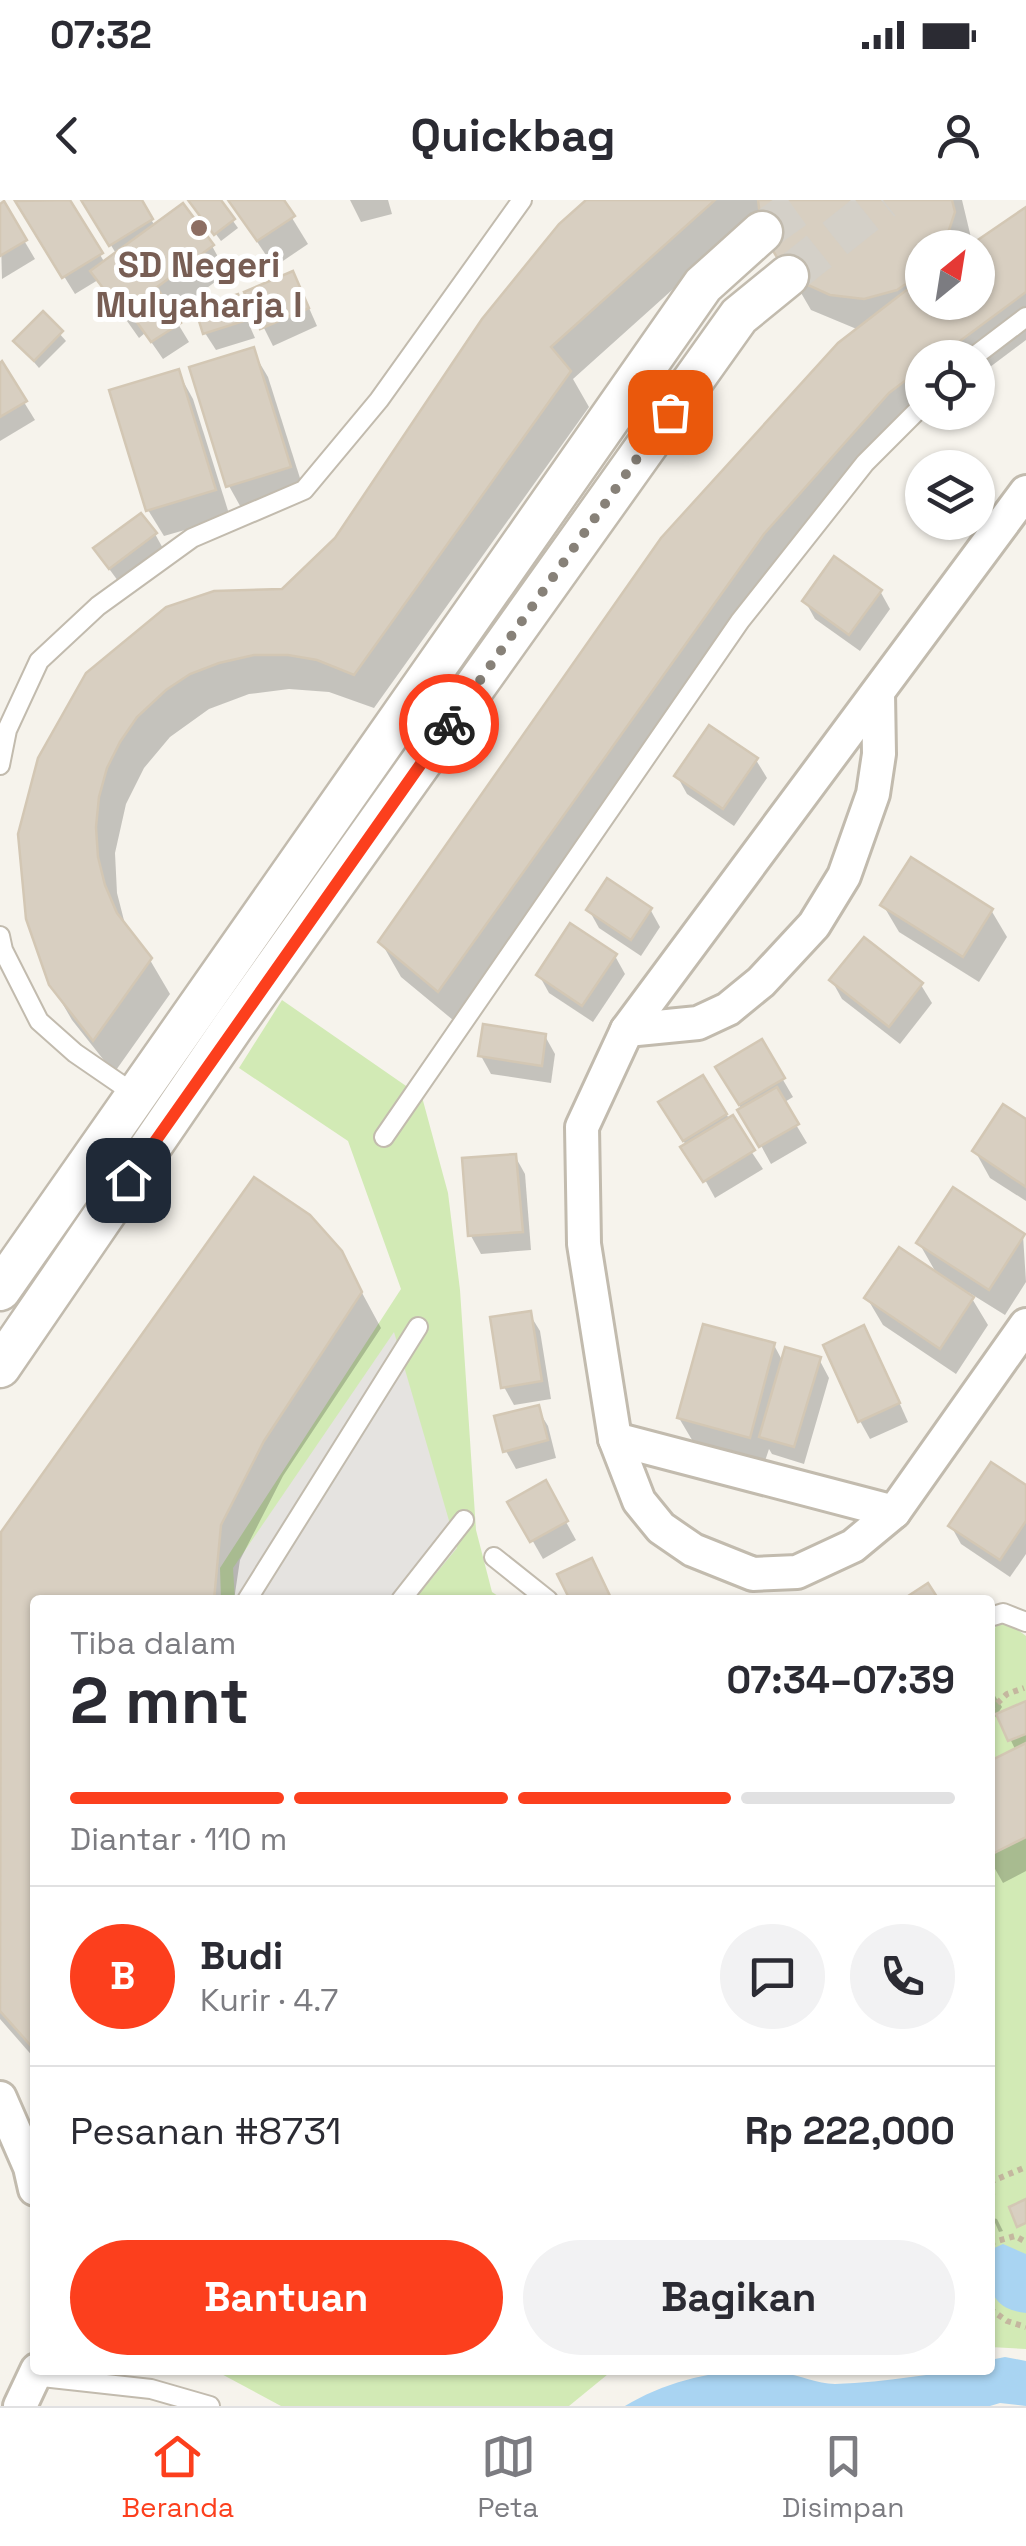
<!DOCTYPE html>
<html lang="id">
<meta charset="utf-8">
<style>
body{margin:0;font-family:"Space Grotesk",sans-serif;background:#f2f2f3;color:#2b2b33;height:100vh;display:flex;flex-direction:column;font-size:38px;white-space:nowrap}
*{box-sizing:border-box;margin:0}
p{font-size:32px;color:#7c7c81}
.icon{flex:none;width:55px;height:55px;fill:none;stroke:currentColor;stroke-width:2;stroke-linecap:round;stroke-linejoin:round}
.map{position:relative;flex:1;overflow:hidden}
.side{position:absolute;left:30px;top:1395px;width:965px;height:780px;display:flex;flex-direction:column;background:#fff;border-radius:10px;box-shadow:0 2px 8px #0004}
.side>*{flex:none}
.needle{width:65px;rotate:30deg}
.fabs{position:absolute;left:905px;top:30px;display:grid;gap:20px}
.fabs a{display:grid;place-items:center;width:90px;height:90px;border-radius:50%;background:#fff;box-shadow:0 2px 8px #0004;font-size:50px}
.pin{position:absolute;display:grid;place-items:center;width:85px;height:85px;color:#fff;margin:-42px;border-radius:20px;box-shadow:0 5px 15px #0006}
.courier{position:absolute;display:grid;place-items:center;width:100px;height:100px;margin:-50px;border:8px solid #fc3f1d;border-radius:50%;background:#fff;color:#222;box-shadow:0 2px 12px #0007}
.head em{font-style:normal;font-weight:700}
.head div{display:flex;flex-direction:column-reverse}
.head{display:flex;align-items:center;justify-content:space-between;height:170px;padding:0 40px}
h1{font-size:65px;font-weight:700;line-height:75px}
.bar{display:grid;grid-template-columns:repeat(4,1fr);gap:15px 10px;align-content:center;height:120px;padding:0 40px}
.bar i{height:12px;border-radius:8px;background:#e1e1e2}
.bar .active{background:#fc3f1d}
.bar p{grid-column:span 4}
.line{display:flex;align-items:center;gap:25px;padding:0 40px;border-top:2px solid #e1e1e2}
.line div{flex:1}
.round{display:grid;place-items:center;flex:none;width:105px;height:105px;border-radius:52px;background:#f2f2f3}
.cta{display:flex;gap:20px;margin-top:auto;padding:20px 40px}
.cta a{flex:1;height:115px;border-radius:60px;background:#fc3f1d;color:#fff;font-size:40px;font-weight:700;line-height:115px;text-align:center}
.cta a+a{background:#f2f2f3;color:#2b2b33}
.status{display:flex;justify-content:space-between;align-items:center;height:70px;padding:0 50px;background:#fff;direction:ltr}
.status svg{height:28px;fill:currentColor}
header{display:flex;justify-content:space-between;align-items:center;height:130px;padding:0 40px;background:#fff;font-size:45px;font-weight:700}
.tab-bar{display:flex;justify-content:space-around;align-items:center;height:140px;border-top:2px solid #e1e1e2;background:#fff;font-size:28px;color:#7c7c81}
.tab-bar a{display:grid;justify-items:center;gap:5px}
.tab-bar .active{color:#fc3f1d}
.map>svg:first-child{display:block}
.green{fill:#d2eab5}
.parking{fill:#e5e3e0}
.water{fill:#a9d4f2}
.shadow{fill:#0003;fill-rule:evenodd}
.building{fill:#d8cfc1;stroke:#d3c7b4;stroke-width:2.5}
.lines{fill:none;stroke-linecap:round;stroke-linejoin:round}
.tertiary-tunnel{stroke:#d4d0c8;stroke-width:40;stroke-dasharray:40 20;stroke-linecap:butt}
.service-casing{stroke:#c2bbae;stroke-width:22}
.minor-casing{stroke:#c2bbae;stroke-width:38}
.tertiary-casing{stroke:#c2bbae;stroke-width:45}
.path{stroke:#c4b79f;stroke-width:6;stroke-dasharray:5 5;stroke-linecap:butt}
.service{stroke:#fff;stroke-width:18}
.minor{stroke:#fff;stroke-width:32}
.tertiary{stroke:#fff;stroke-width:40}
.done{stroke:#878178;stroke-width:10;stroke-dasharray:0 18}
.route{stroke:#fc3f1d;stroke-width:12}
.education-dot{fill:#8d6e63;stroke:#fff;stroke-width:4}
.labels{text-anchor:middle;stroke-width:10;stroke-linejoin:round;paint-order:stroke}
.education-label{font-size:35px;font-weight:bold;fill:#785e54;stroke:#fff}
</style>
<div class="status"><b>07:32</b><svg viewBox="0 0 49 12"><path d="M0 12V9h3v3zM5 12V6h3v6zM10 12V3h3v9zM15 12V0h3v12zM26 1h20v11H26zM47 4h2v5h-2z"/></svg></div>
<header><svg class="icon" aria-label="back" viewBox="0 0 24 24"><path d="M15 5l-7 7 7 7"/></svg>Quickbag<svg class="icon" aria-label="person" viewBox="0 0 24 24"><circle cx="12" cy="8" r="4"/><path d="M4 21q1-7 8-7t8 7"/></svg></header>
<div class="map">
<svg width="1026" height="2206" viewBox="0 0 1026 2206">
<rect width="100%" height="100%" fill="#f6f3ec"/>
<g class="green">
<path d="M282 800 422 897 448 993 460 1090 476 1330 492 1392 504 1400H221L220 1368 401 1089 348 941 239 868Z"/>
<path d="M1002 1418 1026 1436V2149L990 2147V1435Z"/>
<path d="M214 2170H613L569 2206H281Z"/>
</g>
<path class="parking" d="M394 1132 457 1348 414 1400H235L233 1368Z"/>
<g class="water">
<path d="M1003 2044 1026 2054V2113C985 2108 990 2083 990 2050Z"/>
<path d="M1005 2157 1026 2161V2206L1000 2203 990 2206H625C670 2179 730 2165 782 2173 800 2175 817 2184 835 2184 888 2183 938 2170 990 2170V2160Z"/>
</g>
<g class="shadow">
<path d="M21 0H67L105 63 117 55 83 0H139L155 26 212 46 227 73 172 114 189 142 163 159 145 133 139 138 98 80 75 94 18 2Z"/>
<path d="M191 0H218L238 28 221 41Z"/>
<path d="M229 0H281L308 44 274 67Z"/>
<path d="M350 0H388L392 14 361 22Z"/>
<path d="M590 0H962L973 46 1026 10V140L978 176V158H922V212H929L908 228 783 369 459 825 401 777 381 742 859 130 811 110 765 31 760 11 573 179 589 207 374 508 329 492 289 489 249 494 209 509 170 537 144 568 126 604 115 653 117 693 127 732 150 760 170 794 114 873 72 820 51 784 40 559 283 392 337 339ZM922 48H978V102H922Z"/>
<path d="M3 5 35 59 2 79 0 7Z"/>
<path d="M302 92 317 126 273 146 247 94Z"/>
<path d="M237 97 255 138 216 150 205 133Z"/>
<path d="M43 115 66 141 39 168 16 141Z"/>
<path d="M252 150 268 177 305 294 244 313 229 286 192 169Z"/>
<path d="M1 165 35 220 0 241V166Z"/>
<path d="M178 172 193 199 230 317 164 336 148 310Z"/>
<path d="M155 334 165 352 121 385 107 366Z"/>
<path d="M880 391 890 409 860 451 815 419 805 401Z"/>
<path d="M756 560 767 578 734 626 687 594 677 576Z"/>
<path d="M883 705 991 710 1007 737 979 782 899 732Z"/>
<path d="M650 709 660 727 641 756 599 728 589 710Z"/>
<path d="M615 756 625 774 593 822 549 793 539 775Z"/>
<path d="M832 781 921 785 932 803 900 844 842 799Z"/>
<path d="M545 836 555 854 551 883 491 874 481 856Z"/>
<path d="M761 842 793 897 783 903 807 943 771 964 719 868Z"/>
<path d="M702 878 763 969 715 998 672 920Z"/>
<path d="M1026 922V1001L990 978 975 951Z"/>
<path d="M515 956 525 974 531 1050 481 1054 471 1036Z"/>
<path d="M1023 1035 1026 1082 1005 1115 968 1092 988 1125 956 1174 883 1125 867 1098 938 1076 919 1043Z"/>
<path d="M340 1052 381 1128 283 1276 240 1360 234 1400H35V1859L0 1819V1421L5 1422Z"/>
<path d="M529 1113 540 1131 551 1199 514 1205 504 1187Z"/>
<path d="M774 1145 783 1162 819 1159 829 1178 804 1264 772 1254 769 1249 764 1264 695 1245 679 1218Z"/>
<path d="M874 1146 908 1222 870 1239 860 1221Z"/>
<path d="M537 1208 548 1226 556 1258 516 1269 506 1251Z"/>
<path d="M545 1284 576 1340 543 1359 511 1303Z"/>
<path d="M1026 1288V1354L1010 1377 961 1344 951 1326Z"/>
<path d="M990 1488 1002 1507 990 1525Z"/>
<path d="M1026 1504V1671L1003 1683 990 1660V1564L1016 1551 999 1516Z"/>
<path d="M993 2018 997 2019 1003 2031 999 2032Z"/>
</g>
<g class="building">
<path d="M70 0 103 53 62 78 15 1Z"/>
<path d="M81 0H142L153 19 109 46Z"/>
<path d="M188 0H221L235 19 214 35Z"/>
<path d="M228 0H284L295 16 257 41Z"/>
<path d="M586 0H715L551 147 571 171 354 475 317 460 288 455H254L219 463 190 474 166 490 137 517 120 542 107 568 99 597 96 627 98 657 105 685 117 713 152 758 93 841 49 785 26 719 18 634 38 558 86 473 166 407 214 391 282 389 335 338 482 119 559 24Z"/>
<path d="M758 0H952L955 12 943 48H922V73L897 90 864 99 830 95 788 76 762 32Z"/>
<path d="M4 1 27 40 0 56V4Z"/>
<path d="M183 3 214 45 122 113 90 71Z"/>
<path d="M1026 7V92L937 158H922V168L889 193 764 334 438 792 378 742 661 338 838 143 922 78V102H978V48H966Z"/>
<path d="M293 71 309 108 260 129 244 92Z"/>
<path d="M159 91 181 123 151 142 129 111Z"/>
<path d="M238 94 247 120 203 134 195 108Z"/>
<path d="M43 111 63 131 34 161 13 141Z"/>
<path d="M254 147 291 267 226 287 189 167Z"/>
<path d="M2 161 27 201 0 217V163Z"/>
<path d="M179 169 216 290 146 311 109 190Z"/>
<path d="M141 313 157 333 109 369 93 348Z"/>
<path d="M834 356 882 390 849 435 802 401Z"/>
<path d="M709 525 758 558 723 609 674 576Z"/>
<path d="M911 657 993 709 963 757 880 705Z"/>
<path d="M607 678 652 708 631 740 586 710Z"/>
<path d="M570 723 617 754 582 806 536 775Z"/>
<path d="M864 737 923 783 889 827 829 780Z"/>
<path d="M483 824 546 834 542 866 478 856Z"/>
<path d="M762 839 785 878 739 905 715 867Z"/>
<path d="M703 875 727 914 683 941 658 902Z"/>
<path d="M777 887 799 924 759 947 737 910Z"/>
<path d="M1003 904 1026 919V987L972 951Z"/>
<path d="M733 915 755 950 703 982 680 947Z"/>
<path d="M516 954 523 1032 468 1036 462 958Z"/>
<path d="M254 977 310 1015 342 1051 362 1092 264 1241 221 1325 214 1400H35V1846L32 1847 0 1811 1 1332Z"/>
<path d="M953 987 1025 1034 989 1090 916 1043Z"/>
<path d="M899 1047 974 1097 940 1149 864 1098Z"/>
<path d="M531 1111 542 1181 501 1188 490 1117Z"/>
<path d="M703 1124 775 1143 750 1238 677 1218Z"/>
<path d="M864 1125 900 1203 858 1222 823 1145Z"/>
<path d="M785 1147 821 1157 794 1247 759 1237Z"/>
<path d="M539 1205 548 1240 503 1252 494 1216Z"/>
<path d="M991 1262 1026 1285V1321L1000 1360 948 1326Z"/>
<path d="M546 1280 568 1321 530 1342 507 1302Z"/>
<path d="M592 1358 612 1400H570L557 1374Z"/>
<path d="M928 1383 939 1400H902Z"/>
<path d="M1026 1501V1534L1008 1541 996 1514Z"/>
<path d="M1026 1543V1637L990 1655V1561Z"/>
<path d="M1026 1999V2023L1017 2027 1009 2007Z"/>
</g>
<g class="lines">
<g class="tertiary-tunnel">
<path d="M762 32 807 0"/>
<path d="M788 76 883 0"/>
</g>
<g class="service-casing">
<g id="service">
<path d="M972 158 1026 117"/>
<path d="M0 565 7 530 39 461 98 406 192 338 304 290 379 200 522 0"/>
<path d="M0 736 3 750 39 821 75 853 139 897"/>
<path d="M384 937 740 421 865 263 922 206"/>
<path d="M494 1357 548 1400"/>
<path d="M247 1400 418 1127"/>
<path d="M401 1400 464 1320"/>
<path d="M990 1417 1003 1413 1026 1422"/>
<path d="M33 2176 151 2189 210 2206"/>
</g>
</g>
<g class="minor-casing">
<g id="minor">
<path d="M1026 292 627 830 582 927 584 1044 615 1239 639 1301 661 1328 693 1350 753 1374 797 1372 853 1346 894 1312 1026 1125"/>
<path d="M627 830 698 823 728 809 761 782 814 725 844 676 873 594 879 554 878 493"/>
<path d="M615 1239 894 1312"/>
<path d="M0 1898 30 1967 35 1989"/>
<path d="M20 2206 37 2170"/>
</g>
</g>
<g class="tertiary-casing">
<g id="tertiary">
<path d="M0 1090 703 85 762 32"/>
<path d="M0 1167 234 825 739 116 788 76"/>
</g>
</g>
<g class="path">
<path d="M990 1510 1007 1494 1024 1488"/>
<path d="M990 1982 1026 1967"/>
<path d="M990 1992 993 1996"/>
<path d="M990 2043 1015 2036 1026 2042"/>
<path d="M990 2109 1007 2121 1026 2127"/>
</g>
<use href="#service" class="service"/>
<use href="#minor" class="minor"/>
<use href="#tertiary" class="tertiary"/>
</g>
<g class="lines">
<path class="done" d="M449 524 670 212"/>
<path class="route" d="M128 980 449 524"/>
</g>
<circle class="education-dot" cx="199" cy="28" r="10"/>
<g class="labels">
<g class="education-label">
<text x="199" y="77">SD Negeri<tspan x="199" dy="40">Mulyaharja I</tspan></text>
</g>
</g>
</svg>
<div class="fabs">
<a><svg class="needle" viewBox="-14 -14 28 28"><path d="M0-13l5 13h-10z" fill="#e53935"/><path d="M0 13l5-13h-10z" fill="#7c7c81"/></svg></a>
<a><svg class="icon" aria-label="locate" viewBox="0 0 24 24"><circle cx="12" cy="12" r="6"/><path d="M12 2v4M12 18v4M2 12h4M18 12h4"/></svg></a>
<a><svg class="icon" aria-label="layers" viewBox="0 0 24 24"><path d="M12 4l9 5-9 5-9-5zM3 14l9 5 9-5"/></svg></a>
</div>
<div class="pin" style="left:670px;top:212px;background:#ea580c"><svg class="icon" aria-label="bag" viewBox="0 0 24 24"><path d="M5 8h14l-1 12H6zM9 8a3 3 0 0 1 6 0"/></svg></div>
<div class="pin" style="left:128px;top:980px;background:#1f2937"><svg class="icon" aria-label="home" viewBox="0 0 24 24"><path d="M3 11l9-7 9 7M6 9v11h12V9"/></svg></div>
<div class="courier" style="left:449px;top:524px"><svg class="icon" aria-label="bike" viewBox="0 0 24 24"><circle cx="6" cy="16" r="4"/><circle cx="18" cy="16" r="4"/><path d="M6 16l4-8h5l3 8M10 8l3 8H6M13 5h3"/></svg></div>
<section class="side">
<div class="head"><div><h1>2 mnt</h1><p>Tiba dalam</p></div><em>07:34–07:39</em></div>
<div class="bar"><i class="active"></i><i class="active"></i><i class="active"></i><i></i><p>Diantar · 110 m</p></div>
<div class="line" style="height:180px"><b class="round" style="background:#fc3f1d;color:#fff">B</b><div><b>Budi</b><p>Kurir · 4.7</p></div><a class="round"><svg class="icon" aria-label="chat" viewBox="0 0 24 24"><path d="M4 5h16v11H9l-5 4z"/></svg></a><a class="round"><svg class="icon" aria-label="phone" viewBox="0 0 24 24"><path d="M5 4h4l2 5-3 2q2 4 5 5l2-3 5 2v4C11 20 4 13 5 4z"/></svg></a></div>
<div class="line" style="height:130px"><div>Pesanan #8731</div><b>Rp 222,000</b></div>
<div class="cta"><a>Bantuan</a><a>Bagikan</a></div>
</section>
</div>
<nav class="tab-bar">
<a class="active"><svg class="icon" aria-label="home" viewBox="0 0 24 24"><path d="M3 11l9-7 9 7M6 9v11h12V9"/></svg>Beranda</a>
<a><svg class="icon" aria-label="map" viewBox="0 0 24 24"><path d="M3 6l6-2 6 2 6-2v14l-6 2-6-2-6 2zM9 4v14M15 6v14"/></svg>Peta</a>
<a><svg class="icon" aria-label="saved" viewBox="0 0 24 24"><path d="M7 4h10v16l-5-4-5 4z"/></svg>Disimpan</a>
</nav>
